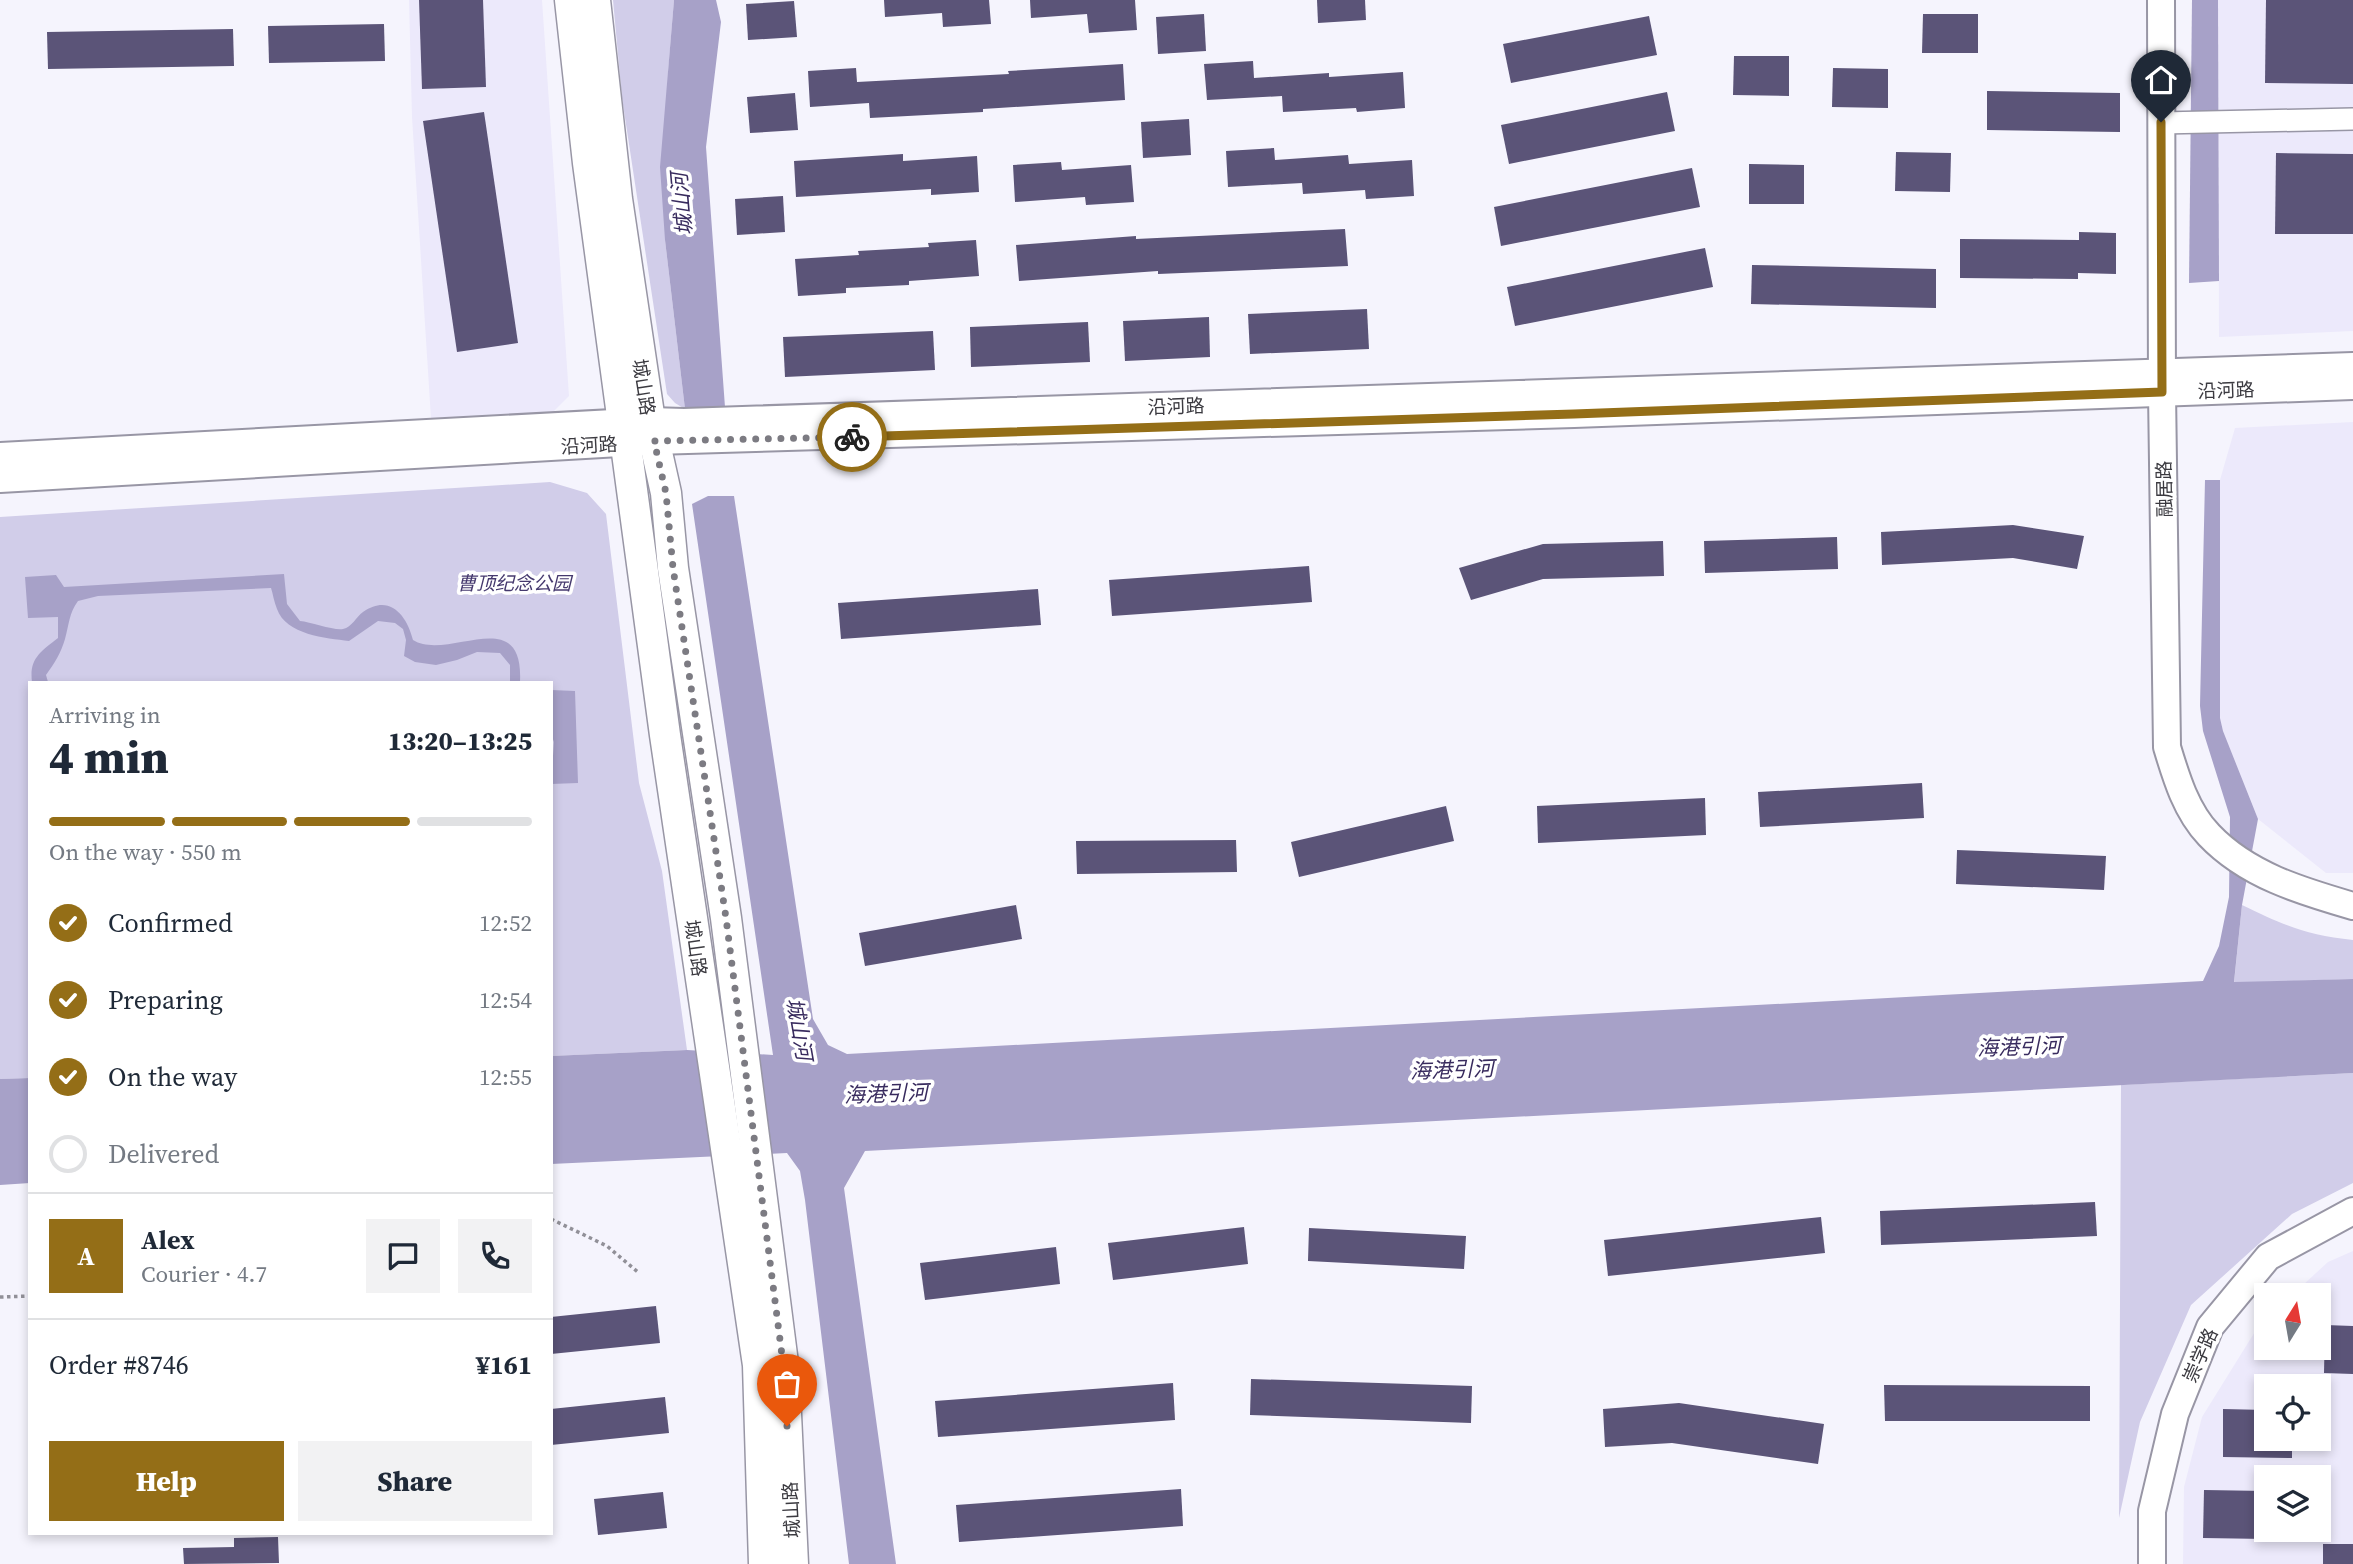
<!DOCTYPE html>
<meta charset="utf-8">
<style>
body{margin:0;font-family:"Source Serif 4","Noto Sans SC",serif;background:#f2f2f3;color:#1f2937;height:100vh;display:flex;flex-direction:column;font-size:26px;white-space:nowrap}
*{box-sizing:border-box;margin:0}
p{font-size:23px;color:#747a83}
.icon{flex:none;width:38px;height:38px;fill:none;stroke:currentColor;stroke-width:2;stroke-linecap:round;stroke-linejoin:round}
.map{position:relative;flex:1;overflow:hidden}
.sheet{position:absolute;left:28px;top:681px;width:525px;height:854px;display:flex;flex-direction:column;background:#fff;border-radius:0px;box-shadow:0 4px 10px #0003}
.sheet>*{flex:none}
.needle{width:46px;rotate:11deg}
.tools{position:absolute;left:2254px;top:1283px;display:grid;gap:14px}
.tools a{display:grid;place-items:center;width:77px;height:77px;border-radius:0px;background:#fff;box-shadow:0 4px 10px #0003;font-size:35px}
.pin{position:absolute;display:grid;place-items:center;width:60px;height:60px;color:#fff;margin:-72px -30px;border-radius:50% 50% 50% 0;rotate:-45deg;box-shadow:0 0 7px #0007}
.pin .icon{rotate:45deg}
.courier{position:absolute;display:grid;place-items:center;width:70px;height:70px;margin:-35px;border:5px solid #946e17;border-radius:50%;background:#fff;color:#222;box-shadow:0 2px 9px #0007}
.summary em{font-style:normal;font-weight:800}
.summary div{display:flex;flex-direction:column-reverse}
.summary{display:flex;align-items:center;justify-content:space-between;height:119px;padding:0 21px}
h1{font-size:46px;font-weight:800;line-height:52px}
.bar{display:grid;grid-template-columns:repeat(4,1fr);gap:10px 7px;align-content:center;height:84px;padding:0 21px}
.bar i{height:9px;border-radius:5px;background:#e0e1e3}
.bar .on{background:#946e17}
.bar p{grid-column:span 4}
.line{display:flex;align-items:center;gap:18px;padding:0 21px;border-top:2px solid #e0e1e3}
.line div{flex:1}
.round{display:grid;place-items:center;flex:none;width:74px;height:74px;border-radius:0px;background:#f2f2f3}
ol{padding:0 21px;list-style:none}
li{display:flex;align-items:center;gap:21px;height:77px}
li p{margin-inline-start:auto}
li .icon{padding:7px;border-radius:50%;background:#946e17;color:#fff;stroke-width:4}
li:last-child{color:#747a83}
li i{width:38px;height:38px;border:4px solid #e0e1e3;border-radius:50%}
.cta{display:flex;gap:14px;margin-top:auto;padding:14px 21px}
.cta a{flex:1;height:80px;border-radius:0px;background:#946e17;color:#fff;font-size:28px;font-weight:800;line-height:80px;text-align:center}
.cta a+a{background:#f2f2f3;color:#1f2937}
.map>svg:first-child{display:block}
.built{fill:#ece9fb;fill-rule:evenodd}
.green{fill:#d1cde9}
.water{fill:#a7a1c8}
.building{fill:#5b5478}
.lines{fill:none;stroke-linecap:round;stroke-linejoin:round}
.minor-casing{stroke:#9896a5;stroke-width:24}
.tertiary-casing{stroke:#9896a5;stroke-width:30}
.secondary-casing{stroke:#9896a5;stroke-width:33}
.path{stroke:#919098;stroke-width:3.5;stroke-dasharray:3.5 3.5;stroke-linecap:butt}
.minor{stroke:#fff;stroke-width:21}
.tertiary{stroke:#fff;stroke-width:26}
.secondary{stroke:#fff;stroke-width:30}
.done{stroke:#7c7b82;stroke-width:7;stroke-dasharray:0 12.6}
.route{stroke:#946e17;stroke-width:9}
.labels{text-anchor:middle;stroke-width:7;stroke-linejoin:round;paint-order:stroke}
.street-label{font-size:19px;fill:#3b3a40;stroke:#fff}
.park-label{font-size:19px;font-style:italic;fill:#45396e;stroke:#fff}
.water-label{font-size:21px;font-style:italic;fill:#382b5e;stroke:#fff}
</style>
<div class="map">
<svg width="2353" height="1564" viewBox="0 0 2353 1564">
<rect width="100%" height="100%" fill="#f5f4fd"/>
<g class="built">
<path d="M409 0H542L569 396 551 414 431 419 412 117Z"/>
<path d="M2218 0H2353V331L2219 337Z"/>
<path d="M2353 422V873H2326L2258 819 2223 731 2220 718V480L2235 428Z"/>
<path d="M2353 1251V1564H2183L2184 1487 2202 1417 2261 1322 2266 1318V1348H2319V1295H2292L2328 1262ZM2266 1386H2319V1438H2266ZM2266 1477H2319V1530H2266Z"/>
</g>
<g class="green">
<path d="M613 0H674L668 73 665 240 685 409 675 403 667 394 622 98Z"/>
<path d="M550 482 587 493 606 514 639 783 662 871 687 1050 551 1056V682H30V1078L0 1079V517Z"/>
<path d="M2242 905C2283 925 2307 935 2353 940V979L2234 983Z"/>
<path d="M2353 1073V1183L2292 1214 2191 1305 2140 1422 2119 1518 2121 1085Z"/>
</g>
<g class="water">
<path d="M674 0H716L721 22 706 147 725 407 685 409 665 240 660 167Z"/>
<path d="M2192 0H2218L2219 281 2189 283Z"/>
<path d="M2205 480H2220V718L2223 731 2258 819 2242 905 2234 982 2353 979V1073L865 1151 844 1188 896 1564H849L805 1200 800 1171 787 1153 551 1164V1056L687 1050 773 1055 692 504 708 496H734L813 1019 828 1045 847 1054 2203 981 2219 946 2229 897 2230 817 2203 731 2200 706Z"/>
<path d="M284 574 287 604 300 621C311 622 335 631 343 629 352 627 356 617 363 612 390 593 407 616 413 640 448 662 524 601 520 682H510V665L500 653 477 652 457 660 436 665 415 662 404 656 406 640 403 629 395 623 378 621 349 641C326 638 286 635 277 609 274 602 273 594 271 588L98 596 78 601C69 613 69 625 65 639 61 653 54 664 46 675L48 682H32C29 659 40 652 58 638V617L28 618 25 577 56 575 64 587Z"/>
<path d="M551 690 575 691 578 783 551 784 554 742 551 734Z"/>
<path d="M30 1078V1183L0 1185V1079Z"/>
</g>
<g class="building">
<path d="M419 0H483L486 87 422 89Z"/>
<path d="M884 0H989L991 24 943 27 942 13 885 17Z"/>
<path d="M1030 0H1135L1137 30 1089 33 1087 14 1031 18Z"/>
<path d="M1317 0H1365L1366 20 1318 23Z"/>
<path d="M2266 0H2353V84L2265 83Z"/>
<path d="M794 1 797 37 748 40 746 4Z"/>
<path d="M1204 14 1206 51 1158 54 1156 17Z"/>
<path d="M1923 14H1978V53H1922Z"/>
<path d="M1649 16 1657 55 1511 83 1503 44Z"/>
<path d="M384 24 385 61 269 63 268 26Z"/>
<path d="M233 29 234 66 48 69 47 32Z"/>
<path d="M1734 56H1789V96L1733 95Z"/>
<path d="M1253 61 1254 78 1329 73V77L1403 72 1405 108 1357 112 1356 108 1283 112 1282 96 1207 100 1204 64Z"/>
<path d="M1123 64 1125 100 983 109V112L870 118 869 103 810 107 808 71 856 68 857 82 1009 74 1008 71Z"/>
<path d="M1833 68 1888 69V108L1832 107Z"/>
<path d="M1987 91 2120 93V132L1987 130Z"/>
<path d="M1667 92 1675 131 1509 164 1501 125Z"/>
<path d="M795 93 798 130 750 133 747 97Z"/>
<path d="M484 112 518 343 457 352 423 121Z"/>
<path d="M1189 119 1191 155 1143 158 1141 122Z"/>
<path d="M1274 148 1275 160 1348 155 1349 164 1412 160 1414 196 1366 199 1365 190 1303 194 1302 183 1228 187 1226 151Z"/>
<path d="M1896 152 1951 153 1950 192 1895 191Z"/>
<path d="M2276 153 2353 154V234H2275Z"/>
<path d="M903 154V161L977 156 979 192 931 195V189L796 197 794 161Z"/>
<path d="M1061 162 1062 170 1131 165 1134 202 1086 205 1085 197 1015 202 1013 165Z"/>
<path d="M1749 164 1804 165V204H1749Z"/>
<path d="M1692 168 1700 207 1501 246 1494 207Z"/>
<path d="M783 196 785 232 737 235 735 199Z"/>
<path d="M1345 229 1348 266 1158 274V271L1019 281 1016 245 1136 236V239Z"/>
<path d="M2079 232 2116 233V274L2078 273V279L1960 278V239L2079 240Z"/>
<path d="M976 240 979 276 909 281V285L846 288V293L798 296 795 259 859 255 858 251 929 247 928 243Z"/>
<path d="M1705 248 1713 287 1515 326 1507 287Z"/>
<path d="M1752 265 1936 269V308L1751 304Z"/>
<path d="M1367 309 1369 349 1250 354 1248 314Z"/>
<path d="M1209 317 1210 357 1125 361 1123 321Z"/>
<path d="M1088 322 1090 362 971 367 970 327Z"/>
<path d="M933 331 935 370 785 377 783 337Z"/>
<path d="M2013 525 2084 536 2077 569 2013 558 1882 565 1881 532Z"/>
<path d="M1837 537 1838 569 1705 573 1704 541Z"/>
<path d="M1663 541 1664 576 1543 579 1471 600 1459 568 1543 544Z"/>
<path d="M1309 566 1312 602 1112 616 1109 580Z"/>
<path d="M1038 589 1041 625 841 639 838 603Z"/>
<path d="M1922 783 1924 818 1760 827 1758 792Z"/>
<path d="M1705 798 1706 835 1538 843 1537 806Z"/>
<path d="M1446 806 1454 841 1299 877 1291 842Z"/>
<path d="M1236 840 1237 872 1077 874 1076 841Z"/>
<path d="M1957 850 2106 856 2104 890 1956 884Z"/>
<path d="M1016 905 1022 939 865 966 859 933Z"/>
<path d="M2095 1202 2097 1236 1881 1245 1880 1211Z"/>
<path d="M1821 1217 1825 1253 1608 1276 1604 1240Z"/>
<path d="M1244 1227 1248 1264 1113 1280 1108 1243Z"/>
<path d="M1309 1228 1466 1236 1464 1269 1308 1261Z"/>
<path d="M1056 1247 1060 1284 925 1300 920 1263Z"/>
<path d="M656 1306 660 1343 551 1354V1317Z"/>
<path d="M2325 1325 2353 1326V1374L2324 1373Z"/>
<path d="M1251 1379 1472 1386 1471 1423 1250 1415Z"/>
<path d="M1173 1383 1175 1420 938 1437 935 1401Z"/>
<path d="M1884 1385 2090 1386V1421H1885Z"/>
<path d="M665 1397 669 1433 551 1445V1409Z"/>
<path d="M1679 1403 1824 1424 1818 1464 1672 1443 1605 1447 1603 1409Z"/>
<path d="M2223 1409 2266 1410V1438H2292V1458L2223 1457Z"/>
<path d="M1181 1489 1183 1526 959 1542 956 1505Z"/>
<path d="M2204 1490 2266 1491V1539L2203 1538Z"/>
<path d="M663 1492 667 1528 598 1535 594 1499Z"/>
<path d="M278 1537 279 1563 184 1564 183 1548 234 1547V1538Z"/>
<rect x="2323" y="1544" width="30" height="20"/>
</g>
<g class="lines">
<g class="minor-casing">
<path id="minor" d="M2161 123 2353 119"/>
</g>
<g class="tertiary-casing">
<g id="tertiary">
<path d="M2161 0 2162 392 2167 747C2176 777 2186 811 2209 835 2247 875 2301 891 2353 906"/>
<path d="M0 456 650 421 684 422 2353 366"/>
<path d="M0 479 654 441 1574 414 2353 386"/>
<path d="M2152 1564V1511L2175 1414 2210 1327 2268 1257 2353 1211"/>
</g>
</g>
<g class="secondary-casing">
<g id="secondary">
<path d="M570 0 588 163 665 735 758 1365 764 1564"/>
<path d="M595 0 617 199 650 421 666 493 673 568 726 918 784 1371 793 1564"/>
</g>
</g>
<g class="path">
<path d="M551 1219 607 1246 639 1273"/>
<path d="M0 1297 30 1296"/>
</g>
<use href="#minor" class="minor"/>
<use href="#tertiary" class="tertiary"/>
<use href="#secondary" class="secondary"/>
</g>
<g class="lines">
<path class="done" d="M787 1426 784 1371 726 918 673 568 666 493 654 441 852 437"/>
<path class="route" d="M852 437 1574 414 2162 392 2161 122"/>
</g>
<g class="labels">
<g class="street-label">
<text transform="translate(644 387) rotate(81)" y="7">城山路</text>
<text transform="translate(2226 390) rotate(-2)" y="7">沿河路</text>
<text transform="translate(1176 406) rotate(-2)" y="7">沿河路</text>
<text transform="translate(589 445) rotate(-3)" y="7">沿河路</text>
<text transform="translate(2164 489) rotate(-91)" y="7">融居路</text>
<text transform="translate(696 948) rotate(82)" y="7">城山路</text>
<text transform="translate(2200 1355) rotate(-66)" y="7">崇学路</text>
<text transform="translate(791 1510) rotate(-93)" y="7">城山路</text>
</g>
<g class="park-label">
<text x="514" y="590">曹顶纪念公园</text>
</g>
<g class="water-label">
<text transform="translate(682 204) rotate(-95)" y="7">城山河</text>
<text transform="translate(799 1029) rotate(80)" y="7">城山河</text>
<text transform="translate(2019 1047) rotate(-2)" y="7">海港引河</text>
<text transform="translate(1452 1070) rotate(-2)" y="7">海港引河</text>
<text transform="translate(886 1094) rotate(-2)" y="7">海港引河</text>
</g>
</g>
</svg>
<div class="tools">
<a><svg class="needle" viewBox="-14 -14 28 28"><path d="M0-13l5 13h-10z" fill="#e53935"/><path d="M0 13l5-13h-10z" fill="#747a83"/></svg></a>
<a><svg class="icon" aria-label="locate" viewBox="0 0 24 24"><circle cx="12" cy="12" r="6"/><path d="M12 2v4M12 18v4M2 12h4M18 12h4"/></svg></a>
<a><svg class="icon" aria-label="layers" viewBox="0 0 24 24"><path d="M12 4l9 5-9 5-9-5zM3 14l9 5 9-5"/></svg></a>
</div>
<div class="pin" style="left:787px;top:1426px;background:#ea580c"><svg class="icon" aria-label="bag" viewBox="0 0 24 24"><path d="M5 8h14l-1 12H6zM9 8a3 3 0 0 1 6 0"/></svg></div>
<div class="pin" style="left:2161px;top:122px;background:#1f2937"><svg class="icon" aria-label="home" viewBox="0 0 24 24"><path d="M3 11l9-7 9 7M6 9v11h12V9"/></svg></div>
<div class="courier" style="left:852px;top:437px"><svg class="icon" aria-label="bike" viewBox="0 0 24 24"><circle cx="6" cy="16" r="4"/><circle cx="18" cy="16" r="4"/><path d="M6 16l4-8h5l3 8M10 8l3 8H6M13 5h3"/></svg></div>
<section class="sheet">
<div class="summary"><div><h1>4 min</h1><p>Arriving in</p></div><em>13:20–13:25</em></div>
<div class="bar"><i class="on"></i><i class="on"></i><i class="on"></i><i></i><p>On the way · 550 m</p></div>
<ol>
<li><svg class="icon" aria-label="check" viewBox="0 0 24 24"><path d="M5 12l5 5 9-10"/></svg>Confirmed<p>12:52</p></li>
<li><svg class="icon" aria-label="check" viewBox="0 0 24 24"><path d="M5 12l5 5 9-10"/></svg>Preparing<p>12:54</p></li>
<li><svg class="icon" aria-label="check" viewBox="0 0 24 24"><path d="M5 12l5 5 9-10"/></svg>On the way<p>12:55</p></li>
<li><i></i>Delivered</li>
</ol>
<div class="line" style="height:126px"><b class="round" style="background:#946e17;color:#fff">A</b><div><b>Alex</b><p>Courier · 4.7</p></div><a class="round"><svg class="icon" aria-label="chat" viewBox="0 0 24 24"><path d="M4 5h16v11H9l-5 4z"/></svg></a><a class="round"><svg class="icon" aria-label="phone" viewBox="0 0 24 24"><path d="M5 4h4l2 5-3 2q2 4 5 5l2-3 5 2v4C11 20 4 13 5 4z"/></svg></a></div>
<div class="line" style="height:91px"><div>Order #8746</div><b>¥161</b></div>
<div class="cta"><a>Help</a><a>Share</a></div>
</section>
</div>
